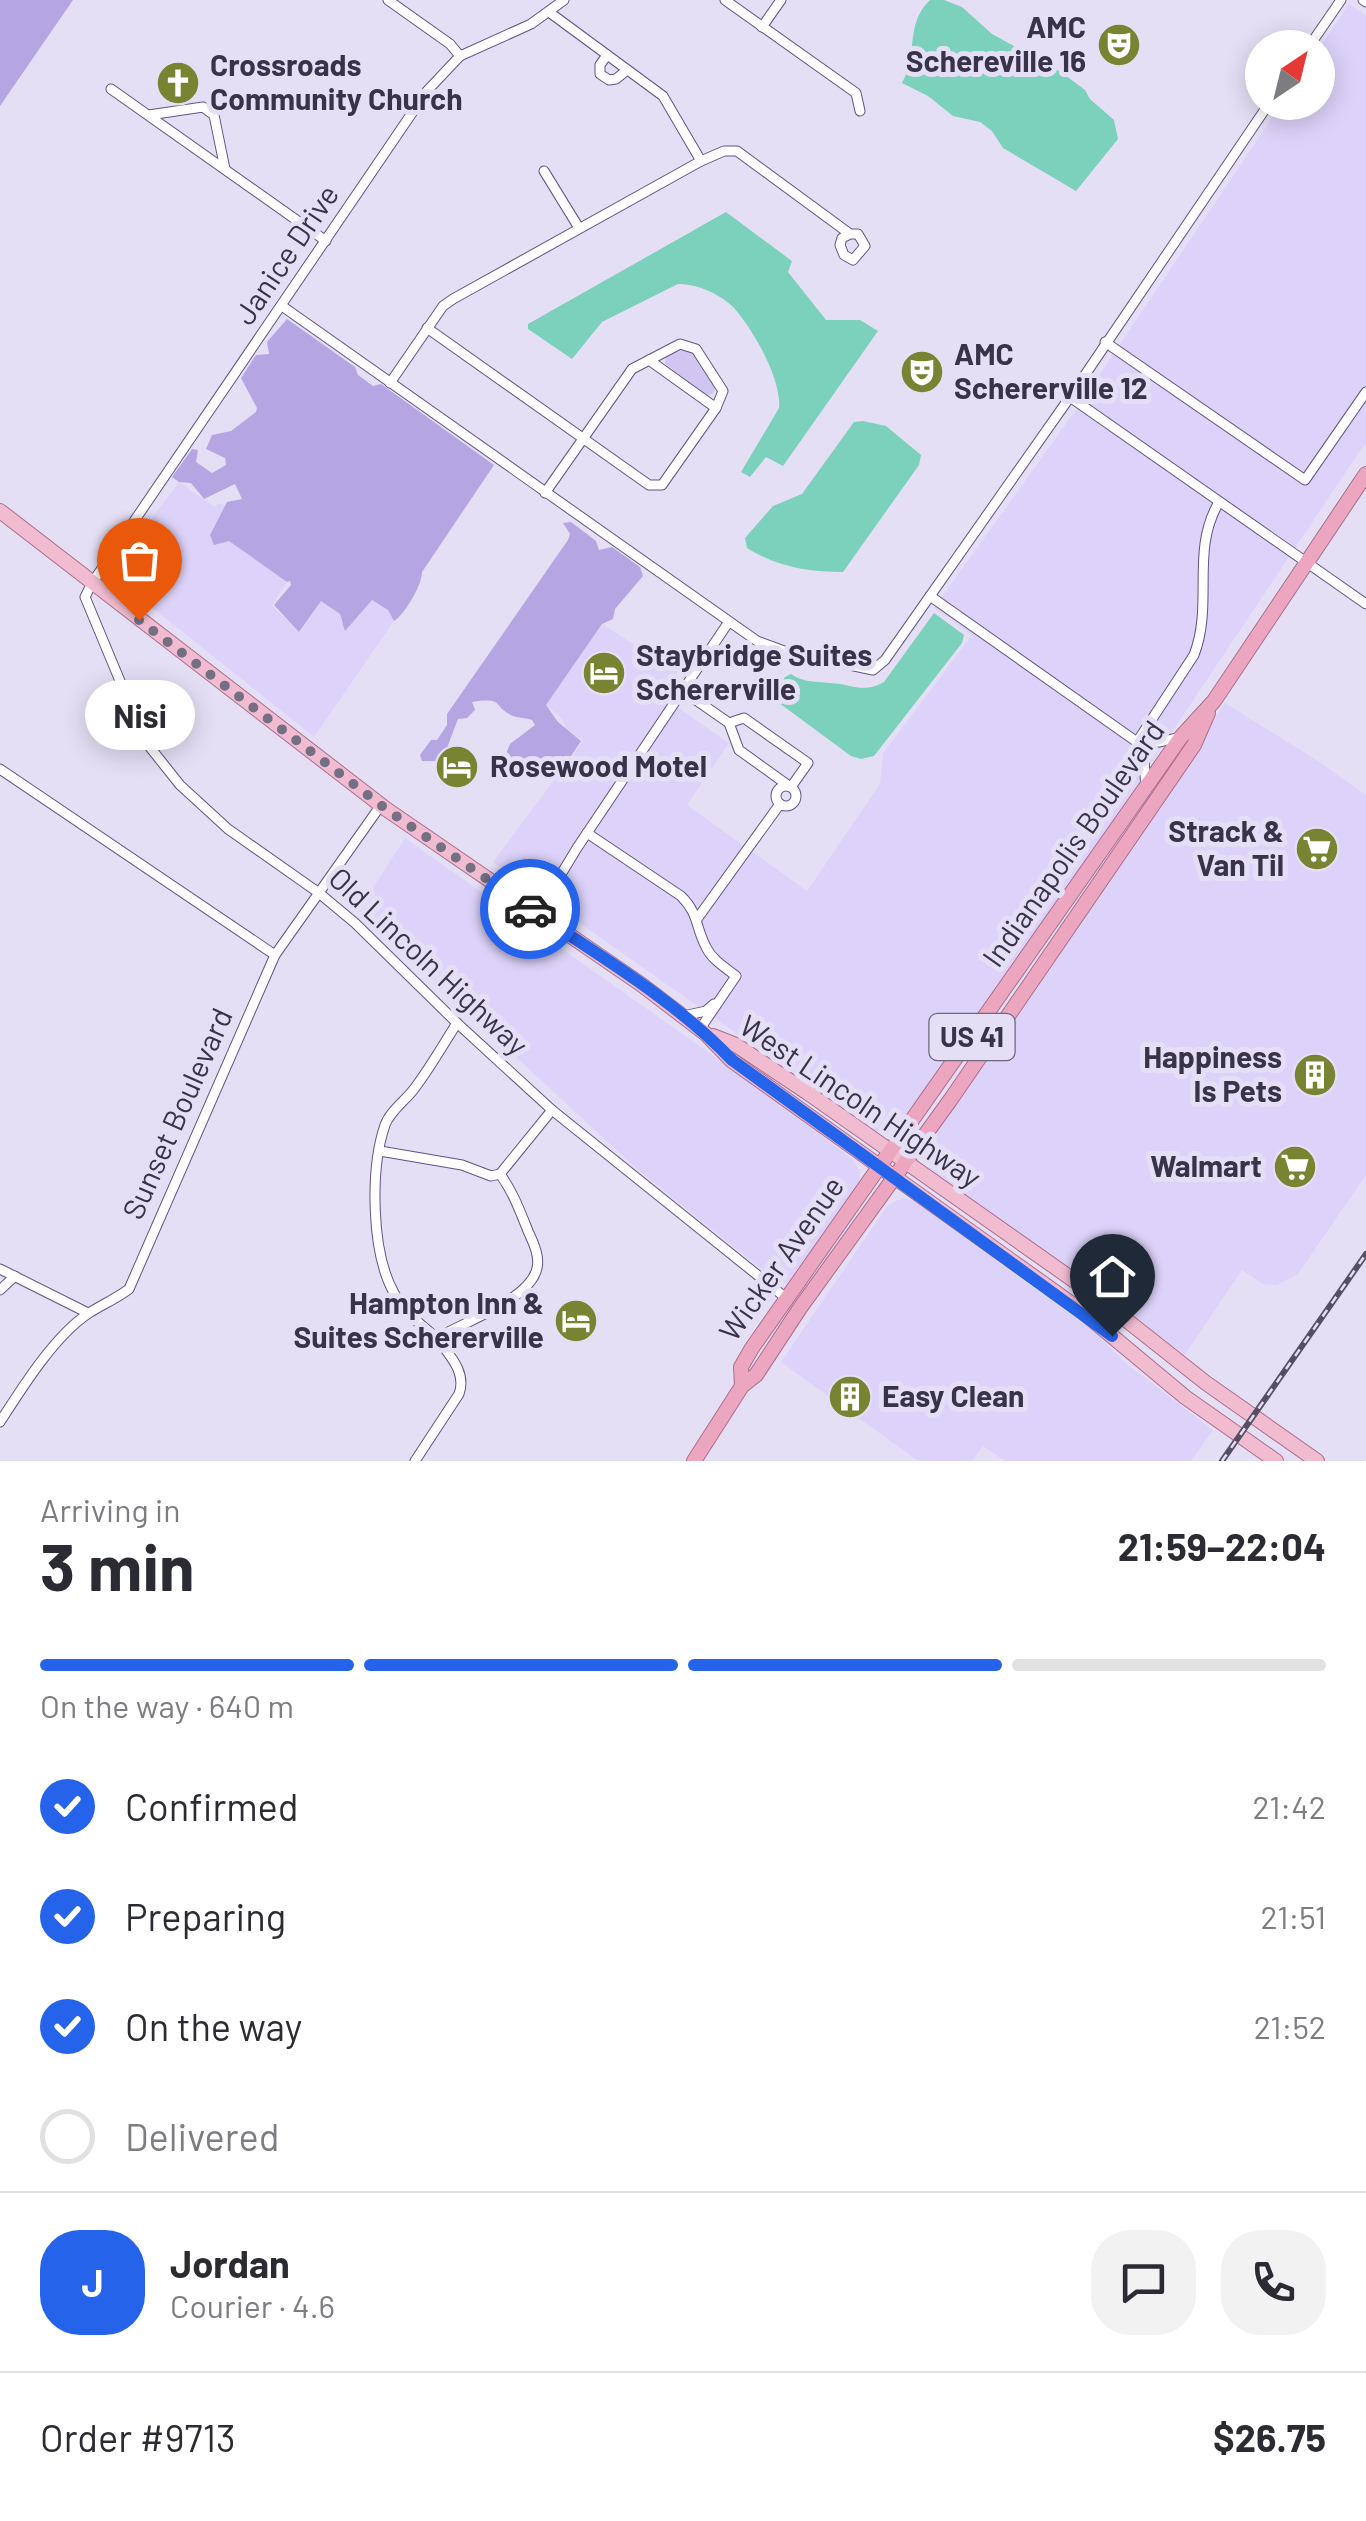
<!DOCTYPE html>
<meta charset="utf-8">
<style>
body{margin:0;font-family:Barlow,sans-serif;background:#f2f2f3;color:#2b2b33;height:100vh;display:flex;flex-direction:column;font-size:38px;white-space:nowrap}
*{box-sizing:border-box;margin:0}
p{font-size:32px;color:#7c7c81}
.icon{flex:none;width:55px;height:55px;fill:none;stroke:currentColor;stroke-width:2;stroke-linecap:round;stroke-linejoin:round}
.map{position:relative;height:1461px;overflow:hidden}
.drawer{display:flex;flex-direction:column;background:#fff;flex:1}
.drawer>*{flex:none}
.needle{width:65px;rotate:35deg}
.buttons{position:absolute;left:1245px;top:30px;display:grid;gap:20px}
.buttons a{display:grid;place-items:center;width:90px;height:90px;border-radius:50%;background:#fff;box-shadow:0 5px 25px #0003;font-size:50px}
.pin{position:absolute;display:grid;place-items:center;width:85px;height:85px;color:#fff;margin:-102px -42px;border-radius:50% 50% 50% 0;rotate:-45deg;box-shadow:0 0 10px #0007}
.pin .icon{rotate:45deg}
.courier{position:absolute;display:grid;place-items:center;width:100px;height:100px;margin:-50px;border:8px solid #2563eb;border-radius:50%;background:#fff;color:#222;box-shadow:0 2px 12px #0007}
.bubble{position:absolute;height:70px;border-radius:35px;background:#fff;box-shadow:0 5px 25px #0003;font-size:32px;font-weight:700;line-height:70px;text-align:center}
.summary em{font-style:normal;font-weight:700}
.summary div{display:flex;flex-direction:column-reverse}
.summary{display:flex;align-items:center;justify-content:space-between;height:170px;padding:0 40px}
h1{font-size:65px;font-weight:700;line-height:75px}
.bar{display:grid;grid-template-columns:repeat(4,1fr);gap:15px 10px;align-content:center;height:120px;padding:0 40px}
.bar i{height:12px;border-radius:8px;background:#e1e1e2}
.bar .on{background:#2563eb}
.bar p{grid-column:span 4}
.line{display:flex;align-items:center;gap:25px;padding:0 40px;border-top:2px solid #e1e1e2}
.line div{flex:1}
.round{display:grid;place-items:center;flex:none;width:105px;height:105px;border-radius:40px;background:#f2f2f3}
ol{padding:0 40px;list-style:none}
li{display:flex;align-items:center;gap:30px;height:110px}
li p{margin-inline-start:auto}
li .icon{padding:10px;border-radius:50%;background:#2563eb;color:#fff;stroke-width:4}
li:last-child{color:#7c7c81}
li i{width:55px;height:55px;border:5px solid #e1e1e2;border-radius:50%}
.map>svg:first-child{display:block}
.built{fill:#ddd3fa}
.green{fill:#d1c5f2}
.forest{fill:#b5a5e2}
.water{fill:#7cd1bc}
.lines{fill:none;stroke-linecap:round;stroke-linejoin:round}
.minor-casing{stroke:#625385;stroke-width:11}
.primary-casing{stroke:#ab6f8c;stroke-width:16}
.trunk-casing{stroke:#ab6f8c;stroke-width:16}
.minor{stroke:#fff;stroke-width:9}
.primary{stroke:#f1bcd0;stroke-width:14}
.trunk{stroke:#eca6c0;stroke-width:14}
.rail-casing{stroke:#554f66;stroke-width:6}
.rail{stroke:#e5dff6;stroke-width:2.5;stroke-dasharray:8;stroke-linecap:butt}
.done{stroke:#756f86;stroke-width:10;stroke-dasharray:0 18}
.route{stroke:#2563eb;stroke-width:12}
.labels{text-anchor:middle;stroke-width:10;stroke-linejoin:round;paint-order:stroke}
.shield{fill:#e5dff6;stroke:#6d677e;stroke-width:2.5}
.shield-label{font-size:28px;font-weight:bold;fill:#39334a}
.poi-label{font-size:30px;font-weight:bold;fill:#39334a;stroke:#e5dff6;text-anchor:end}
.street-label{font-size:30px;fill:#39334a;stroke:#e5dff6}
</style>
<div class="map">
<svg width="1366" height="1461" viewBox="0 0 1366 1461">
<rect width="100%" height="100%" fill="#e5dff6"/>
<g class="built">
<path d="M1349 4 1366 16V442L1109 826 946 1059 896 1129 887 1133 875 1131 493 862 583 741 566 728 563 720 546 705 602 624 643 650 663 669 671 663 687 673 664 698 729 743 687 805 807 891 880 784 883 753 972 635 934 608 1075 411 1282 103 1318 102V50Z"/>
<path d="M179 482 215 507 219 503 225 506 210 535 229 541 287 582 272 606 300 632 321 600 340 614 342 624 372 600 388 610 394 621 314 737 110 574Z"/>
<path d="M1225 703 1318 761 1366 795V1175L1298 1274 1277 1285 1263 1284 1242 1270 1184 1356 1115 1300 930 1169 925 1149Z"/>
<path d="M405 838 776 1100 853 1160 860 1172 859 1184 787 1283 775 1280 637 1169 358 911Z"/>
<path d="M902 1198 914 1201 1092 1330 1127 1364 1213 1430 1191 1461H1005L983 1446 972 1461H918L781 1362 887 1206Z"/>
</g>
<path class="green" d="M683 350 691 351 715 388 713 394 707 395 665 364 666 357Z"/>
<g class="forest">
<path d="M0 0H73L0 106Z"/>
<path d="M287 319 355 367 358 375 373 386 381 384 494 465 422 572C422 585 405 614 394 621L388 610 372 600 345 631 340 614 321 601 299 632 274 605 291 585 290 581 287 582 229 541 214 545 210 535 227 502 242 499 235 484 204 499 191 483 179 482 172 477 192 449 198 450 196 462 212 473 226 465 225 458 206 449 212 435 231 431 256 412 257 408 241 378 256 355 269 354 267 342Z"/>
<path d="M571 522 596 541 599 550 612 547 640 567 643 576 615 609 613 619 602 624 546 705 558 722 581 741 565 765 549 759 538 765 528 760 518 761 505 776 499 771 510 744 535 725 532 720C526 718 519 718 513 716 491 706 506 697 472 702L475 710 467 718 458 719 442 761H422L420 755 431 740H437L447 725V714L568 540 570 534 563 523Z"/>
</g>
<g class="water">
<path d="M930 0H944L962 7 992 34 1061 72 1085 90 1090 99 1114 120 1118 139 1076 191 1003 148 992 131 980 122 953 116 928 96 902 83C918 56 905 23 930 0Z"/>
<path d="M726 212 792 261 788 272 826 320H860L878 331 783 466 766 457 750 477 741 472 779 408C782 380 753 329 734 308 722 295 696 283 678 284L602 322 572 359 528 329V324Z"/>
<path d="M863 421 886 426 921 455 919 465 843 572C808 572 777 567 747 548L745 538 773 506 802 494 854 422Z"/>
<path d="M934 613 964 635 962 643 874 756 861 759 851 756 775 700 774 695 785 677 791 674C804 683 815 681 830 683 852 684 863 694 884 682Z"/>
</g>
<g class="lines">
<g class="minor-casing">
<g id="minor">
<path d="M388 0 450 44 460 56"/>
<path d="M564 0 531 24 460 56 427 91 92 583 85 597 145 741 180 785 228 829 319 893 355 923 457 1023 552 1110 786 1298"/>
<path d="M725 0 856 93 860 111"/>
<path d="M1363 0 1366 2"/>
<path d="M549 12 663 96 701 161"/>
<path d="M762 27 781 0"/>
<path d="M1308 48 1341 0"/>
<path d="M607 55 600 65V74L609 80 616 79 627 70"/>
<path d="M111 89 326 241"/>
<path d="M149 115 203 107 214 115 225 169"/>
<path d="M544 171 579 228"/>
<path d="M282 306 757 641 784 651 873 670 885 660 1070 397 1270 102"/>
<path d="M427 328 649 485H662L716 408 723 391 696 349 680 344 632 369 545 493"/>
<path d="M1105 342 1305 480 1366 392"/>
<path d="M649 360 716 408"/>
<path d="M390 383 443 306 453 299 701 161 724 151H737L850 234H858L865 246 853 260 844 255 840 245 842 238 850 234"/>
<path d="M1070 397 1366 604"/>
<path d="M930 596 1137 742H1160L1180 737"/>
<path d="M683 691 729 723 744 718 808 763 791 787"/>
<path d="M729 723 739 750 789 786"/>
<path d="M1137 742 1194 655C1214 603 1190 551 1219 502"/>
<path d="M1137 742 1144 760 1146 788"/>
<path d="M0 769 275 955"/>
<circle cx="786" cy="796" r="10"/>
<path d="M587 833 681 896C699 914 695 926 706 947 712 960 726 968 736 976L700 1029"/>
<path d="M537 914 577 848 728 623"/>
<path d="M697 919 780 804"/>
<path d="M683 1016 706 1011 714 1004"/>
<path d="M380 1151 462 1165 491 1176 500 1174C513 1192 520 1211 528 1231 533 1242 540 1256 537 1268 531 1299 464 1322 437 1338 421 1325 403 1311 394 1293 371 1252 370 1169 385 1125 390 1111 406 1100 414 1089 430 1068 443 1045 457 1023"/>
<path d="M500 1174 552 1110"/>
<path d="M0 1269 88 1313"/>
<path d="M0 1290 15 1276"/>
<path d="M0 1422C22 1388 54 1336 89 1313 103 1304 114 1300 129 1289L275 955 381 805"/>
<path d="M415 1461 459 1394C467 1372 449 1355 437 1338"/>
</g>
</g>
<g class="primary-casing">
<g id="primary">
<path d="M0 511 386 809 642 985 706 1034 731 1060 1083 1312 1185 1397 1276 1461"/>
<path d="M713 1036 736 1045 808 1093 1096 1296 1206 1383 1317 1461"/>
</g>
</g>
<g class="trunk-casing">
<g id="trunk">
<path d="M742 1386 741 1367 752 1348 1181 737 1214 701 1366 474"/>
<path d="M694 1461 742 1386 756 1375 800 1308 951 1099 1194 745 1208 713"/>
</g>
</g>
<use href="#minor" class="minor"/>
<use href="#primary" class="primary"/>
<use href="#trunk" class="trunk"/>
<g class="rail-casing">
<path id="rail" d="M1222 1461 1366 1254"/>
</g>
<use href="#rail" class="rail"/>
</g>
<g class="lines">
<path class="done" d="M139 620 386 809 530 909"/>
<path class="route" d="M530 909C599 956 674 999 732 1060L1112 1336"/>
</g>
<defs>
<g id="theatre-disc" transform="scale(2.25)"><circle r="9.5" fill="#788431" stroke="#e5dff6"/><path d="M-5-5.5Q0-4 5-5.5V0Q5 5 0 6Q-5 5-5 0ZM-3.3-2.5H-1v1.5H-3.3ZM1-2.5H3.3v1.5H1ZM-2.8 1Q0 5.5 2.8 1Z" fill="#fff"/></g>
<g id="church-disc" transform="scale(2.25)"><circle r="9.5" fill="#788431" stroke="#e5dff6"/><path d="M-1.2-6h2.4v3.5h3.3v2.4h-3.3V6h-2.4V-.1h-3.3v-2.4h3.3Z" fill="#fff"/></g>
<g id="hotel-disc" transform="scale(2.25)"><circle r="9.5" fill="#788431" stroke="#e5dff6"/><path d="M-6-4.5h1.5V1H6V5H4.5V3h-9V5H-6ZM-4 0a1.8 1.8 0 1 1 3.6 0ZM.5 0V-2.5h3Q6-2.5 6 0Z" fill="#fff"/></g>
<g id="supermarket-disc" transform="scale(2.25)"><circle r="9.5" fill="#788431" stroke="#e5dff6"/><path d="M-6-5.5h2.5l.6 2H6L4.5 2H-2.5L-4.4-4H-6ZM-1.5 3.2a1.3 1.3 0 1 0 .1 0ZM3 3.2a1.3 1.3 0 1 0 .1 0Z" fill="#fff"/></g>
<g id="building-disc" transform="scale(2.25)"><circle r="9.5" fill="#788431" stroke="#e5dff6"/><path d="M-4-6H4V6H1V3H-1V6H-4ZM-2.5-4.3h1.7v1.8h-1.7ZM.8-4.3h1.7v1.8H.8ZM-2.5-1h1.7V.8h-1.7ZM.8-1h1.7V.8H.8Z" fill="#fff"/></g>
</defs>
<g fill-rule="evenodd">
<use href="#theatre-disc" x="1119" y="45"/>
<use href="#church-disc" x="178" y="83"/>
<use href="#theatre-disc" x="922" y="372"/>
<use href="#hotel-disc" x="604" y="673"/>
<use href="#hotel-disc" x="457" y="767"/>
<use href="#supermarket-disc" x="1317" y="849"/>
<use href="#building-disc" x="1315" y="1075"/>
<use href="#supermarket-disc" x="1295" y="1167"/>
<use href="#hotel-disc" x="576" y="1321"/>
<use href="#building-disc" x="850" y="1397"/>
</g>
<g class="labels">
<rect class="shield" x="929.5" y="1014" width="85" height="46" rx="8"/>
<g class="shield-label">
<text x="972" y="1047">US 41</text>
</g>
<g class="poi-label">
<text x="1086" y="38">AMC<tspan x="1086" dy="34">Schereville 16</tspan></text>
<text x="210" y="76" text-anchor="start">Crossroads<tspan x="210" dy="34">Community Church</tspan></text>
<text x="954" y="365" text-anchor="start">AMC<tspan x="954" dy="34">Schererville 12</tspan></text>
<text x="636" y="666" text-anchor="start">Staybridge Suites<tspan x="636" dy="34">Schererville</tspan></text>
<text x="490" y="777" text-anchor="start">Rosewood Motel</text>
<text x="1284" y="842">Strack &amp;<tspan x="1284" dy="34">Van Til</tspan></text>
<text x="1282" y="1068">Happiness<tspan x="1282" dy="34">Is Pets</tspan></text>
<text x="1262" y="1177">Walmart</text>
<text x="544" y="1314">Hampton Inn &amp;<tspan x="544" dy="34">Suites Schererville</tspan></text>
<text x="882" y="1407" text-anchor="start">Easy Clean</text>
</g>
<g class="street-label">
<text transform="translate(287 255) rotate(-56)" y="10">Janice Drive</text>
<text transform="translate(1074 844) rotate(-55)" y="10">Indianapolis Boulevard</text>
<text transform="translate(428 962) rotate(43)" y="10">Old Lincoln Highway</text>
<text transform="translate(860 1102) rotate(34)" y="10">West Lincoln Highway</text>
<text transform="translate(178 1114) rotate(-66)" y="10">Sunset Boulevard</text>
<text transform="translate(782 1259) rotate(-55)" y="10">Wicker Avenue</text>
</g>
</g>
</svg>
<div class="buttons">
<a><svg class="needle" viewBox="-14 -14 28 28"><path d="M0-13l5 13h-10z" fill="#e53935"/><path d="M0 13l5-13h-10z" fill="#7c7c81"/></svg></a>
</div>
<div class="pin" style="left:139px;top:620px;background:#ea580c"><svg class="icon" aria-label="bag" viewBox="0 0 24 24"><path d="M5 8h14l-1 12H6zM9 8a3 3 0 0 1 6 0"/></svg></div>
<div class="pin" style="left:1112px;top:1336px;background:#1f2937"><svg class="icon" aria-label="home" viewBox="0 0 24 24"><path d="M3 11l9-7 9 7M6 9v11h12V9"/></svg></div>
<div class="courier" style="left:530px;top:909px"><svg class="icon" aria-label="car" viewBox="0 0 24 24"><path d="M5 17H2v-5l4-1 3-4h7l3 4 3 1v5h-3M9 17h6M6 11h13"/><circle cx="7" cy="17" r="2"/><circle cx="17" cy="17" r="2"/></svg></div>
<div class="bubble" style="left:85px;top:680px;width:110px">Nisi</div>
</div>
<section class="drawer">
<div class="summary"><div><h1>3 min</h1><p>Arriving in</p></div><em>21:59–22:04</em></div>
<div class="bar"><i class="on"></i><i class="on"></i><i class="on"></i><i></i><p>On the way · 640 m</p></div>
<ol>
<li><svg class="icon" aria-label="check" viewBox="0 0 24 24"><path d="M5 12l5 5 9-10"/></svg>Confirmed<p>21:42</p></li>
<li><svg class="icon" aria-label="check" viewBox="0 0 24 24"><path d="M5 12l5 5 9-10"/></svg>Preparing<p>21:51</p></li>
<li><svg class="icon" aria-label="check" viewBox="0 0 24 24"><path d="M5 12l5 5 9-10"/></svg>On the way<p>21:52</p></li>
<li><i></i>Delivered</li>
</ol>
<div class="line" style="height:180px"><b class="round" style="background:#2563eb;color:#fff">J</b><div><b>Jordan</b><p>Courier · 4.6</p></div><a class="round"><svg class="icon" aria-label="chat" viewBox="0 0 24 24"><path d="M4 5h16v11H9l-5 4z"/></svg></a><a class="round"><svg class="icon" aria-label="phone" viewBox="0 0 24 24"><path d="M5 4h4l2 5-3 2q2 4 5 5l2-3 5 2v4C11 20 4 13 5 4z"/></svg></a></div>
<div class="line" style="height:130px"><div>Order #9713</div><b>$26.75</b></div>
</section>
